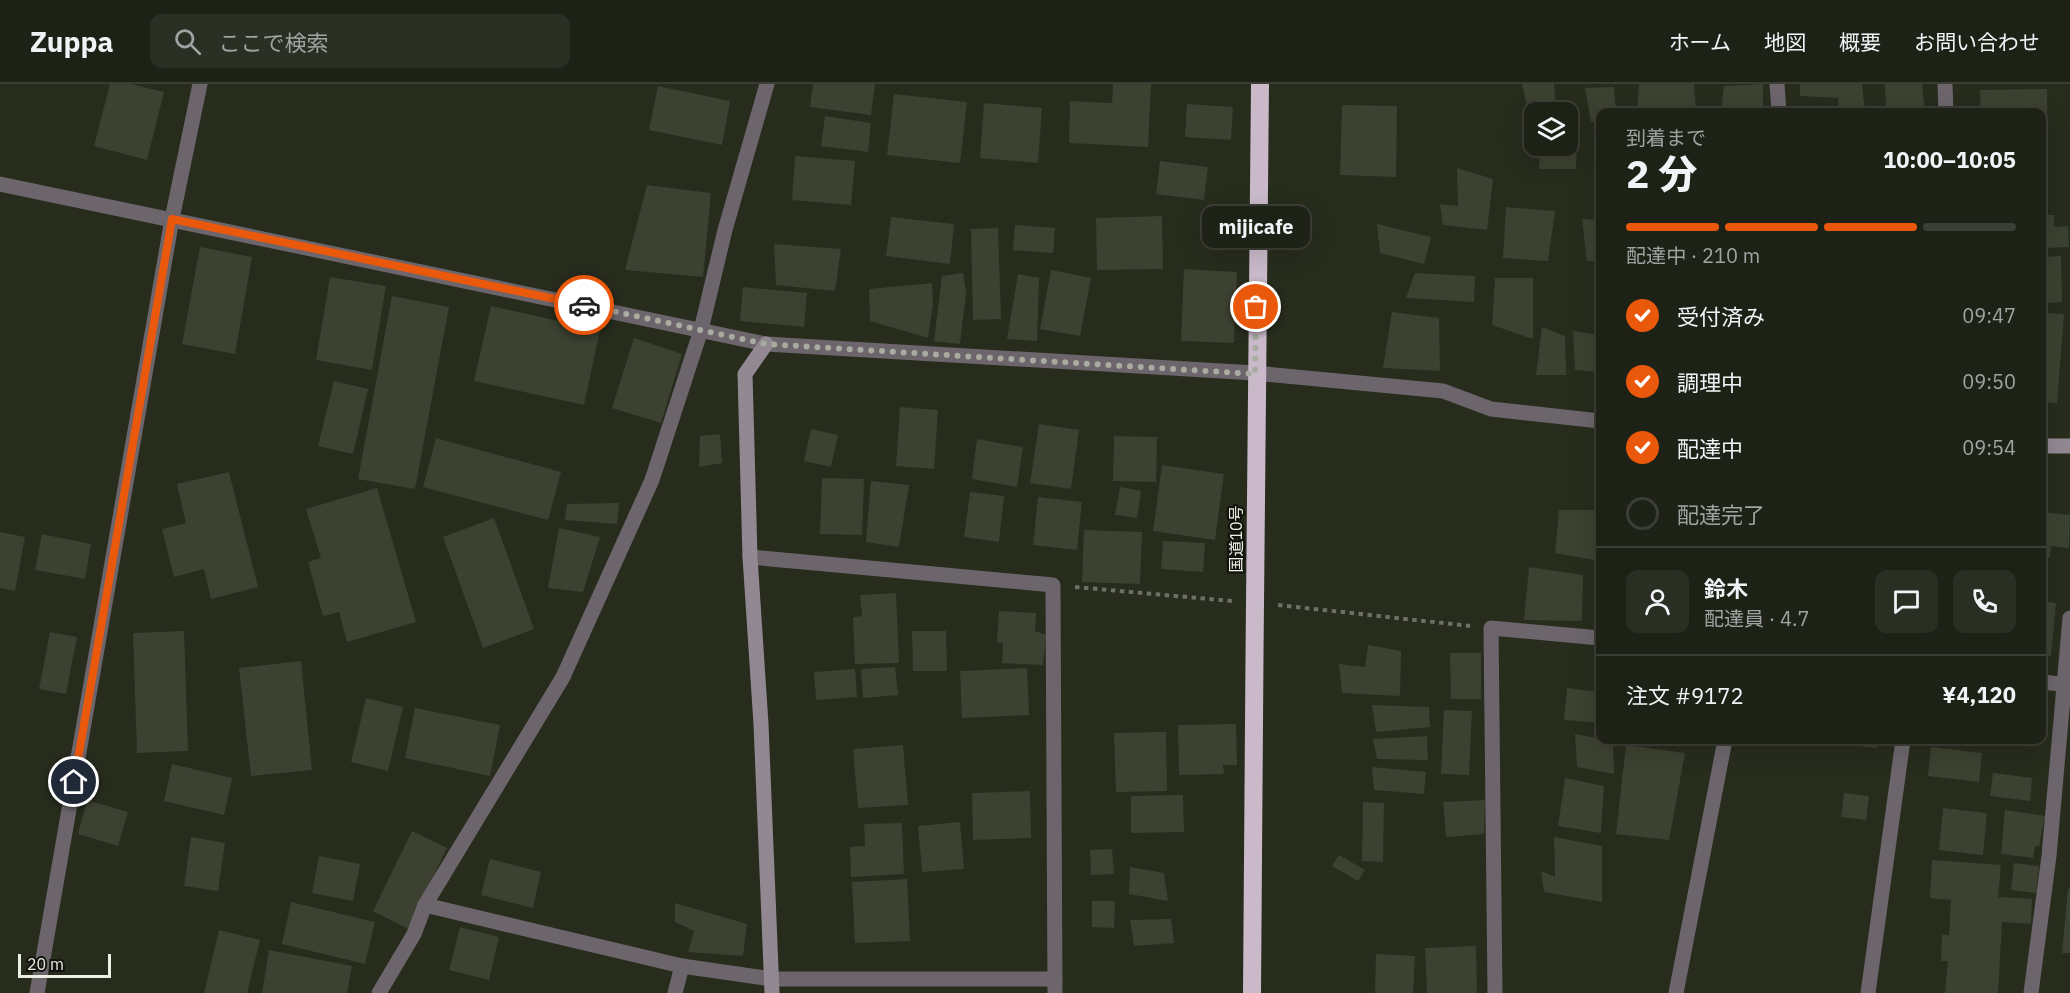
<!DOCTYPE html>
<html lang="ja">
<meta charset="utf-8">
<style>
body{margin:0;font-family:"IBM Plex Sans","Noto Sans JP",sans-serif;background:#2a2e23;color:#f1f3f6;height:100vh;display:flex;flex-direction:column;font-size:22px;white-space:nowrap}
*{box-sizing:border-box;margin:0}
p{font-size:20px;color:#a0a3a1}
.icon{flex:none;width:33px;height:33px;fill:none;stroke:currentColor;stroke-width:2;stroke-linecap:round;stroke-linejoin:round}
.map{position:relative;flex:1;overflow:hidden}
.side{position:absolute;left:1596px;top:24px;width:450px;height:636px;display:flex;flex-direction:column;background:#1d2116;border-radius:12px;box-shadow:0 6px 24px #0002,0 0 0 2px #3b3e35}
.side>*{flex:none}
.controls{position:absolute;left:1524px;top:18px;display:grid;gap:12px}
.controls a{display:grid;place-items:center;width:54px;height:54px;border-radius:12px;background:#1d2116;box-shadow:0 6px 24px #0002,0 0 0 2px #3b3e35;font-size:30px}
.scale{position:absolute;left:18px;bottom:15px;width:93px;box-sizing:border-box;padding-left:6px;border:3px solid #ecefe6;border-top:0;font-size:16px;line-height:21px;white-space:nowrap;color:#ecefe6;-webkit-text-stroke:4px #11130c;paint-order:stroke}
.pin{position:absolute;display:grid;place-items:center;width:51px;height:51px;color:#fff;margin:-26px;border:3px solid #fff;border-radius:50%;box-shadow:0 2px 6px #0007}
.courier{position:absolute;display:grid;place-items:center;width:60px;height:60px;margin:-30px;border:4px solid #ea580c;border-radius:50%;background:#fff;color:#222;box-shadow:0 2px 8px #0007}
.bubble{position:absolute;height:42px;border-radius:12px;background:#1d2116;box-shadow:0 6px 24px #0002,0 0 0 2px #3b3e35;font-size:20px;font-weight:800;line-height:42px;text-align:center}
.summary em{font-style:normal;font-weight:800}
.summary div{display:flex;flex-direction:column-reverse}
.summary{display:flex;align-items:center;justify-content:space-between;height:102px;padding:0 30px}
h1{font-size:39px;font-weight:800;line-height:45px}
.bar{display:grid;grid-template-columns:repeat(4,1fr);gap:9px 6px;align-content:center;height:72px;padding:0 30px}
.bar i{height:8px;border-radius:4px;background:#3b3e35}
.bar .selected{background:#ea580c}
.bar p{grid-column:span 4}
.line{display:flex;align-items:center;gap:15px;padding:0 30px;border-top:2px solid #3b3e35}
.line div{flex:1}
.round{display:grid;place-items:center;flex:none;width:63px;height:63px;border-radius:12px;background:#2a2e23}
ol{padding:0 30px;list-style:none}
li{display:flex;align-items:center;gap:18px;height:66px}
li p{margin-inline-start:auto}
li .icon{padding:6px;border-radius:50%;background:#ea580c;color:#fff;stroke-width:4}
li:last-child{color:#a0a3a1}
li i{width:33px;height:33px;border:3px solid #3b3e35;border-radius:50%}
header{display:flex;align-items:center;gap:36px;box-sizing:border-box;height:84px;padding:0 30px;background:#1d2116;border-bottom:2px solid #3b3e35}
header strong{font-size:28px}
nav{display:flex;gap:33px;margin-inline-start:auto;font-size:21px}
.search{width:420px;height:54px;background:#2a2e23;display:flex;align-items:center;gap:15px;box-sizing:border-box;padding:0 21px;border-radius:12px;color:#a0a3a1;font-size:22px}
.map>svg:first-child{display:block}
.building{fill:#3c4131}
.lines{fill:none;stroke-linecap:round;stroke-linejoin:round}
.path{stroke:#6d7164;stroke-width:4;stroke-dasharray:4.5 4.5;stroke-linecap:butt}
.street{stroke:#6c666c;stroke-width:15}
.secondary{stroke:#918891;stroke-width:15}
.highway{stroke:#c9b9c9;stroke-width:18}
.done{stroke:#a7aba0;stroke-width:6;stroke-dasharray:0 10.8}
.route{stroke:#ea580c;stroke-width:8}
.labels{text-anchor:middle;stroke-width:4.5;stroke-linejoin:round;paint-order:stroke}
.street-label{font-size:16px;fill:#ecefe6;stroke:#11130c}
</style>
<header>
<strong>Zuppa</strong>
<div class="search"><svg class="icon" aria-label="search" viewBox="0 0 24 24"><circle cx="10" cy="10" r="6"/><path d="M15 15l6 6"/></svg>ここで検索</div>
<nav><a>ホーム</a><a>地図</a><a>概要</a><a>お問い合わせ</a></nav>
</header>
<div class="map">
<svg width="2070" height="909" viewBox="0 0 2070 909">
<rect width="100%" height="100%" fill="#272c1d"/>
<g class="building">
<path d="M110 0H131L164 8 147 76 94 62Z"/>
<path d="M813 0H875L871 31 810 23Z"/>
<path d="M1113 0H1151L1148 63 1069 59 1070 17 1112 19Z"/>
<path d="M1522 0H1554L1556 28H1548L1527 22Z"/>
<path d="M1639 0H1694L1696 28H1637Z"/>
<path d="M1763 0V28H1721L1724 2Z"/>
<path d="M1800 0H1862L1865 28H1839L1838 14 1800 12Z"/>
<path d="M1885 0H1922L1925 28H1886Z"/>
<path d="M658 2 730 17 722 61 649 46Z"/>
<path d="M1614 3 1616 28H1600V37L1591 38 1585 4Z"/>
<path d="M2047 5 2048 98H2042V28H1981L1980 6Z"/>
<path d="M894 10 967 18 960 79 887 71Z"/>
<path d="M984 19 1042 24 1038 79 980 74Z"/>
<path d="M1187 20 1233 23 1231 56 1185 53Z"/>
<path d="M1342 21 1397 22 1396 93 1340 91Z"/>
<path d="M825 32 871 39 868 68 821 62Z"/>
<path d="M1568 44 1577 46 1576 85H1539L1540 62H1568Z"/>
<path d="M795 72 855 77 851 121 792 116Z"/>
<path d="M1160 77 1208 83 1204 116 1156 110Z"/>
<path d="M1457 84 1493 95 1487 146 1443 141 1440 120 1458 122Z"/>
<path d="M647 101 711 109 703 193 625 186Z"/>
<path d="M1506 123 1555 127 1548 177 1503 174Z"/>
<path d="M2042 131H2054V143L2068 142 2069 163 2042 164Z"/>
<path d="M1162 132 1163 185 1097 186 1096 134Z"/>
<path d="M891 133 954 140 950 180 886 172Z"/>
<path d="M1582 135 1600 136V177H1587Z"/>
<path d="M1377 140 1431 153 1424 180 1380 169Z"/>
<path d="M1015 141 1055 144 1053 169 1013 166Z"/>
<path d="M998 144 1001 235 973 236 971 145Z"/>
<path d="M774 160 841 165 835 207 776 201Z"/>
<path d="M200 163 252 173 235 270 182 260Z"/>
<path d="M2061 172 2062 218 2042 219V173Z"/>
<path d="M1184 185 1237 188 1234 259 1181 257Z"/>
<path d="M1051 186 1091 194 1080 252 1040 245Z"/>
<path d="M963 189 966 209 960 260 934 257 942 192Z"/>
<path d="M1415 189 1475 192 1474 218 1406 214Z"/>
<path d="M1018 190 1039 194 1037 257 1007 255Z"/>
<path d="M330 193 386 202 372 286 316 276Z"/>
<path d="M1495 194H1533V255L1492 241Z"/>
<path d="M932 199 933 219 928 254 870 237 869 205Z"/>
<path d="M743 203 807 209 804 243 740 237Z"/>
<path d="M392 212 449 223 415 405 358 395Z"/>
<path d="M491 222 600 246 584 321 474 297Z"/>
<path d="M1392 228 1439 234 1440 287 1383 284Z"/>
<path d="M2042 229 2064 230 2057 319 2042 318Z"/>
<path d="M1542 243 1565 252 1566 291H1536Z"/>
<path d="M1573 247 1600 251V288L1575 286Z"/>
<path d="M634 254 682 270 661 339 612 324Z"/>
<path d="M334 297 368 305 353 370 318 362Z"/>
<path d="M900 323 938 326 934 385 896 382Z"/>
<path d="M1039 340 1079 346 1071 405 1030 399Z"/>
<path d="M811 345 838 351 831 383 804 377Z"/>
<path d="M720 350 722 379 699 383 700 352Z"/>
<path d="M1114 352 1157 353 1156 398 1113 397Z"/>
<path d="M436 354 561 388 548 436 423 403Z"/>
<path d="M977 355 1023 363 1017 403 972 395Z"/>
<path d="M1162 381 1224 390 1215 456 1153 447Z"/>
<path d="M229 388 258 503 211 515 204 485 174 493 162 445 186 439 177 400Z"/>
<path d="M822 394 864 395 862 451 820 450Z"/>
<path d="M871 397 909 401 899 463 866 458Z"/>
<path d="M1120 403 1141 407 1137 434 1115 431Z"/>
<path d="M377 404 416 538 347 558 339 528 323 532 308 478 321 474 306 425Z"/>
<path d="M970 408 1004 412 999 458 964 453Z"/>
<path d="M1038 413 1082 418 1077 466 1033 461Z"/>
<path d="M619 419 617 440 565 436 567 420Z"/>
<path d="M1559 426H1600V477L1555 469Z"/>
<path d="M2042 428 2070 431 2069 464 2051 462 2050 474 2042 473Z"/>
<path d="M494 434 534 545 483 564 443 453Z"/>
<path d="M559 444 600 453 583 508 548 504Z"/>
<path d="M1084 446 1142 448 1140 500 1082 498Z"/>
<path d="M0 448 25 453 15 507 0 504Z"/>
<path d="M42 450 91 460 85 495 35 486Z"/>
<path d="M1163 457 1205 459 1203 488 1161 485Z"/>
<path d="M1529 483 1583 491 1582 537 1524 536Z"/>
<path d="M896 509 899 579 855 580 853 533 862 532 860 511Z"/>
<path d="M2042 517 2056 519 2051 572 2042 571Z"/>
<path d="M999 527 1036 529 1035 547 1046 551 1043 581 1002 579 1003 559 997 558Z"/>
<path d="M184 547 188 667 137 669 133 549Z"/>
<path d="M912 547H946L947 587H913Z"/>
<path d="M50 548 77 553 66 610 39 605Z"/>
<path d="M1368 561 1401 567 1400 612 1342 609 1339 580 1365 583Z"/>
<path d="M1450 569H1481V615H1451Z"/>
<path d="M301 577 312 686 251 692 239 584Z"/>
<path d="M895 583 898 611 863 614 861 585Z"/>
<path d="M1027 584 1029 631 962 634 960 587Z"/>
<path d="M855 585 857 613 816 616 814 588Z"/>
<path d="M1567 604 1600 608V639L1564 636Z"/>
<path d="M366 614 403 623 388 687 351 678Z"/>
<path d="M1372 621 1429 623 1430 643 1376 648Z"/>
<path d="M415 624 500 641 490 692 405 674Z"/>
<path d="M1444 626 1472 627 1469 691 1441 690Z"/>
<path d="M1236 640 1237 681H1223L1224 690 1179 691 1178 641Z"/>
<path d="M1166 648 1167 707 1116 708 1114 649Z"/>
<path d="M1575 650 1613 657 1614 690 1577 683Z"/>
<path d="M1427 652 1428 676 1377 675 1373 655Z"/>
<path d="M1859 656H1878L1877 664 1858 662Z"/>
<path d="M903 661 908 721 858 724 853 665Z"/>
<path d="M1626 661 1685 669 1669 756 1616 750Z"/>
<path d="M1931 663 1982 669 1979 698 1928 692Z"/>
<path d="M172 680 232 694 224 731 164 717Z"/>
<path d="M1372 683 1426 688 1424 710 1374 706Z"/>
<path d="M1993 689 2032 694 2030 717 1990 712Z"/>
<path d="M1565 694 1604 702 1601 749 1558 742Z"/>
<path d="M1030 707 1031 754 973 756 972 709Z"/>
<path d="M1844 709 1869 712 1866 736 1841 733Z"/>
<path d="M1183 711 1184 748 1131 749V712Z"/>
<path d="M87 716 128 728 118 762 78 750Z"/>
<path d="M1485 716 1484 750 1446 753 1443 718Z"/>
<path d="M1363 718 1384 719 1383 778 1362 777Z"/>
<path d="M1943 724 1987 729 1983 771 1939 766Z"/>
<path d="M2005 726 2045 732 2039 762H2035L2033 774 2001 770Z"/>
<path d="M960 738 964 785 922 788 918 742Z"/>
<path d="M902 739 904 790 851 793 850 763 865 762 864 740Z"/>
<path d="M412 747 447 764 408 845 373 827Z"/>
<path d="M191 753 225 759 218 807 184 802Z"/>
<path d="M1554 753 1602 762V818L1544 808 1541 787 1555 793Z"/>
<path d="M1112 765 1114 790 1091 791 1090 766Z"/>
<path d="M1339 771 1365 786 1358 797 1332 782Z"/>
<path d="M319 772 360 780 353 817 312 809Z"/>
<path d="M490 775 541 788 533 824 481 811Z"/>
<path d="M1932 776 2001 781 1998 813 2032 815 2031 840 2002 838 1998 909H1945L1948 877H1941L1942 851H1949L1951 816 1930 814Z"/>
<path d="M2014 779 2039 782 2036 809 2011 806Z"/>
<path d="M1130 783 1164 789 1168 817 1129 810Z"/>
<path d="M907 795 910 857 855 859 852 798Z"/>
<path d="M2068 804 2070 805V869H2062Z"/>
<path d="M1092 817H1115L1114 844 1092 843Z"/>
<path d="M291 818 375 838 365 880 282 860Z"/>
<path d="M675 819 747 840 743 872 688 868 694 847 675 838Z"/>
<path d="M1171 835 1174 859 1134 862 1130 836Z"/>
<path d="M460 843 499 853 489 896 449 886Z"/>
<path d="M219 846 260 856 247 909H204Z"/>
<path d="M1476 862 1477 909H1427L1425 864Z"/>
<path d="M269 866 352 882 347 909H262Z"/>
<path d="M1376 870 1415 872 1413 909H1375Z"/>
</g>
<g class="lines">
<g class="path">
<path d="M1075 503 1232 517"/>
<path d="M1278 521 1470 542"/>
</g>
<g class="street">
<path d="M1777 0 1779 28"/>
<path d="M1945 0 1946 28"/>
<path d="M0 100 766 260 1255 289 1443 307 1491 325 1600 337"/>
<path d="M750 473 1053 501 1055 909"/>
<path d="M2042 598 2070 601"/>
<path d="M425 821 682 882"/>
<path d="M37 909 172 135 200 0"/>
<path d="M379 909 414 850 425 821 563 593 652 396 701 246 725 146 767 0"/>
<path d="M675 909 682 882 772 895H1055"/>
<path d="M1495 909 1491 544 1600 554"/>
<path d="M1676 909 1725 656"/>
<path d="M1868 909 1903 656"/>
<path d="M2031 909 2049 772 2070 534"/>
</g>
<g class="secondary">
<path d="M766 260 745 290 750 473 761 640 772 909"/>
<path d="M2042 362H2070"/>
</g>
<path class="highway" d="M1252 909C1255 606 1255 303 1260 0"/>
</g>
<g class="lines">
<path class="done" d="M584 221 766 260 1255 290 1256 223"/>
<path class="route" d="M74 698 172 135 584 221"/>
</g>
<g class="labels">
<g class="street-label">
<text transform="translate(1236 455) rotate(-90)" y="6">国道10号</text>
</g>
</g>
</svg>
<div class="controls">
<a><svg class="icon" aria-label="layers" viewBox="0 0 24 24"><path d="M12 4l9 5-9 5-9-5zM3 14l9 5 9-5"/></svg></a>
</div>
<div class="scale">20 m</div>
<div class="pin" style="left:1256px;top:223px;background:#ea580c"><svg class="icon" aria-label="bag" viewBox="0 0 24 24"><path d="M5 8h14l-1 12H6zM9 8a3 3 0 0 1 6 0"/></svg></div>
<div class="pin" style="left:74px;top:698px;background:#1f2937"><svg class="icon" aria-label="home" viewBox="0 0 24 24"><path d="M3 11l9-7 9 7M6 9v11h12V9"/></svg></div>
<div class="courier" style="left:584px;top:221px"><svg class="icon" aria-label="car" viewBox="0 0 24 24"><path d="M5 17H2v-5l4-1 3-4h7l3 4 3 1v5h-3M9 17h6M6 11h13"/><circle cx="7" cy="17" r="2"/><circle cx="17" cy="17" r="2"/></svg></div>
<div class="bubble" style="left:1202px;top:122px;width:108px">mijicafe</div>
<section class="side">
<div class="summary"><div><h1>2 分</h1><p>到着まで</p></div><em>10:00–10:05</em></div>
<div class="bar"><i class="selected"></i><i class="selected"></i><i class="selected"></i><i></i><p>配達中 · 210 m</p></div>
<ol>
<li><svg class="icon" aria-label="check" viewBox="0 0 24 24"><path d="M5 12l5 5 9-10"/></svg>受付済み<p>09:47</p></li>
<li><svg class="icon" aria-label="check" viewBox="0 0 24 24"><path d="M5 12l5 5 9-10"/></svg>調理中<p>09:50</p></li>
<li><svg class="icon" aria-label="check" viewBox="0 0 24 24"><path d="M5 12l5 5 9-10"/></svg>配達中<p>09:54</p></li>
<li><i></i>配達完了</li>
</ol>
<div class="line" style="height:108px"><a class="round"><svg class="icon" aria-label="person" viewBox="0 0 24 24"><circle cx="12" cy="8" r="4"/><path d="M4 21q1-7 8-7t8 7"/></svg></a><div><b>鈴木</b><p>配達員 · 4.7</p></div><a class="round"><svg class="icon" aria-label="chat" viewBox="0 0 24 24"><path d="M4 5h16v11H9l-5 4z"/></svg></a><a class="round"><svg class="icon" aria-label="phone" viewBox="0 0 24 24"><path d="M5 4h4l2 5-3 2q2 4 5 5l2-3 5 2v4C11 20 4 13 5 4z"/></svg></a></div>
<div class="line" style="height:78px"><div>注文 #9172</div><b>¥4,120</b></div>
</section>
</div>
